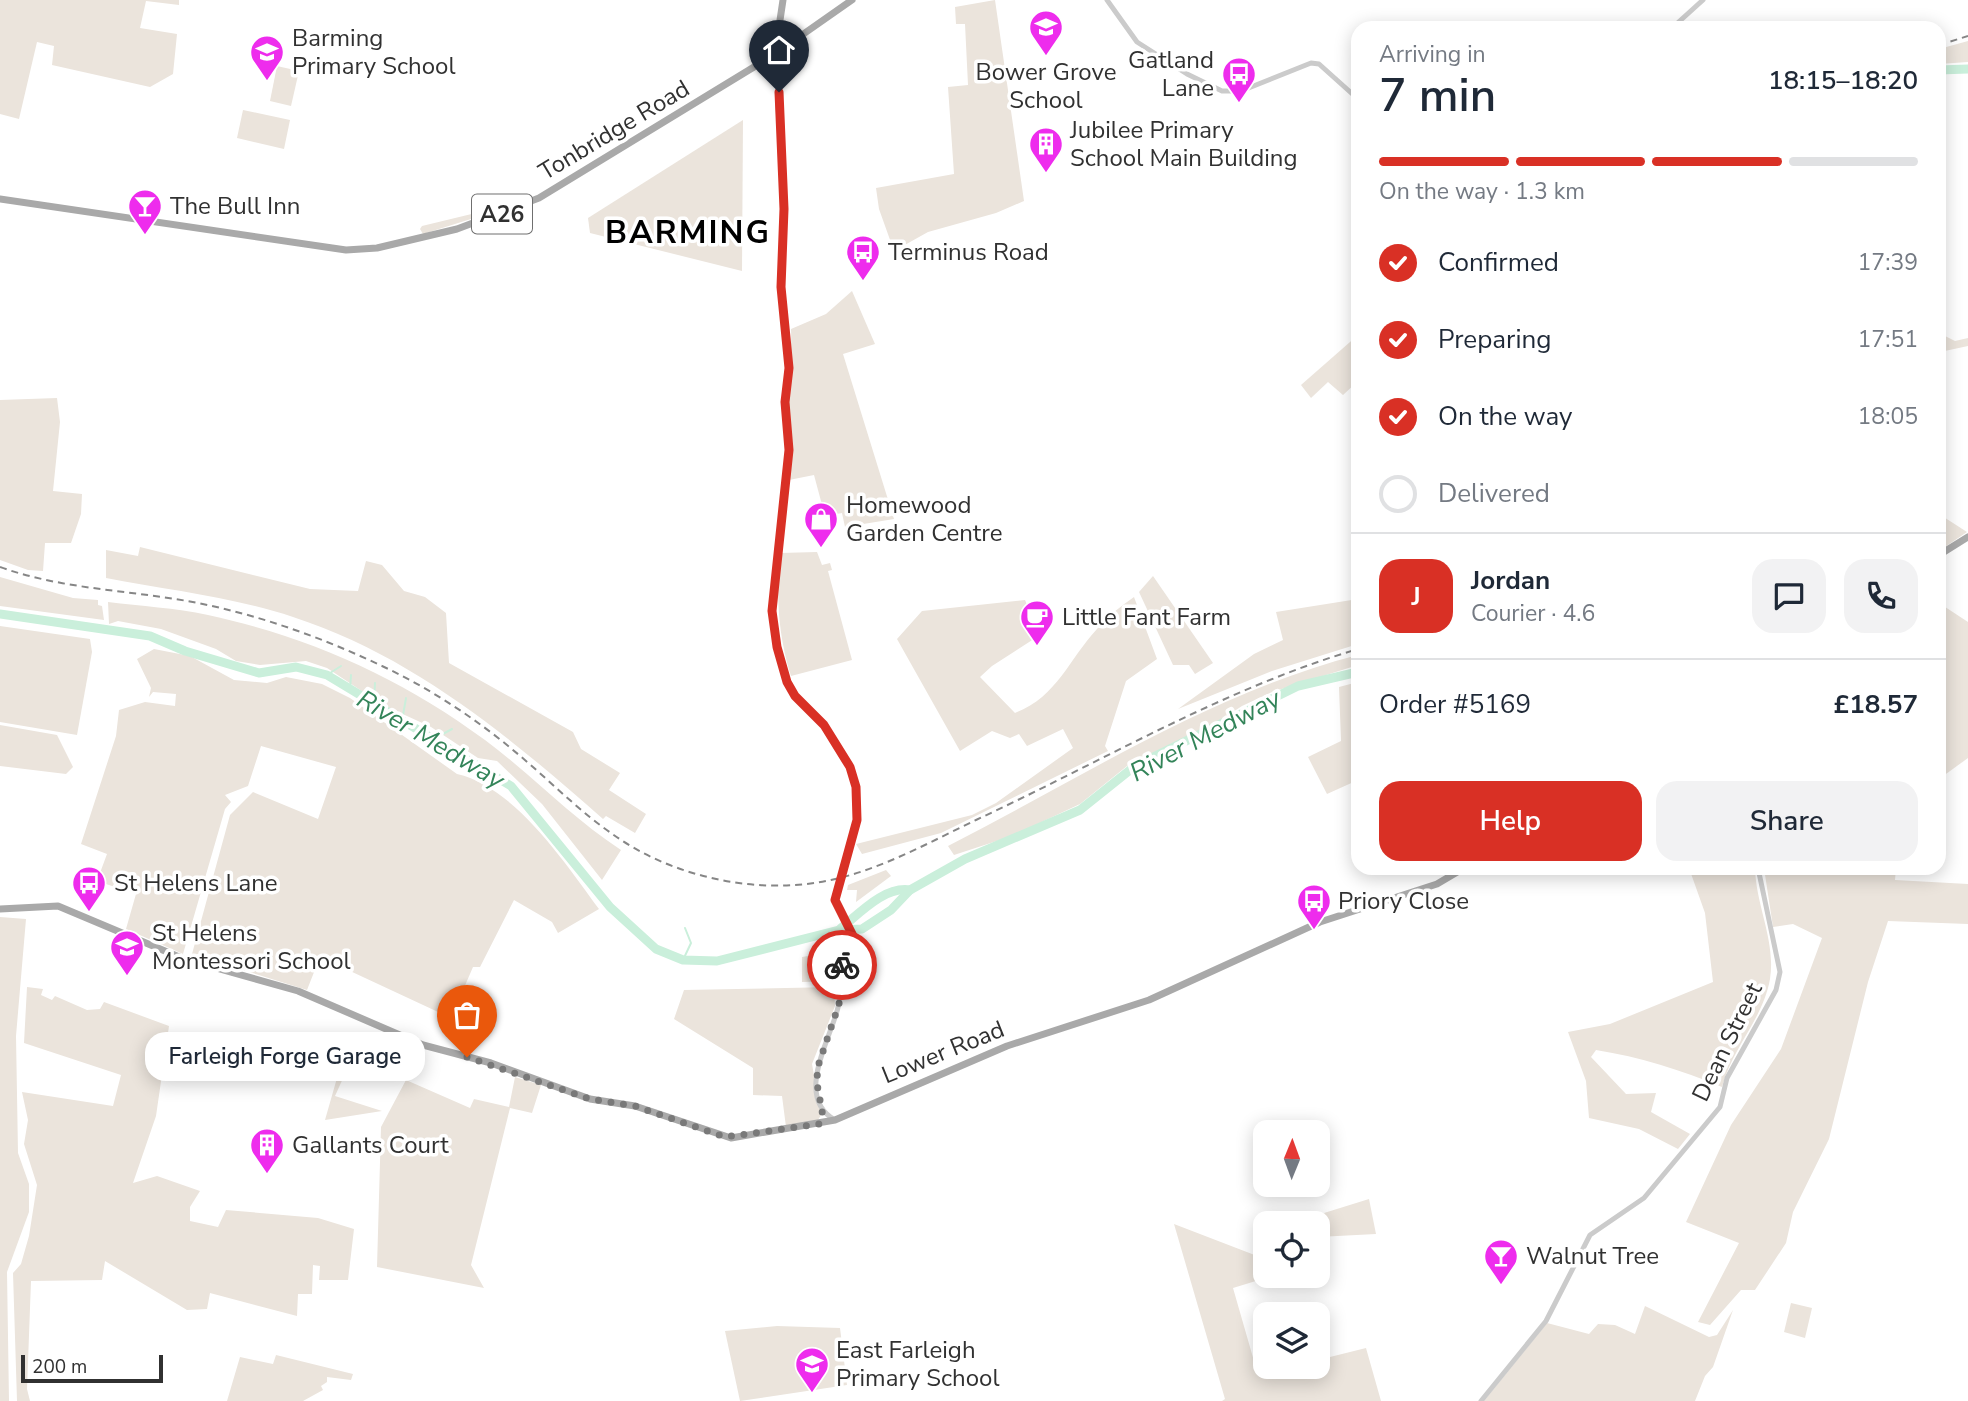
<!DOCTYPE html>
<meta charset="utf-8">
<style>
body{margin:0;font-family:"Nunito Sans",sans-serif;background:#f2f2f3;color:#1f2937;height:100vh;display:flex;flex-direction:column;font-size:26px;white-space:nowrap}
*{box-sizing:border-box;margin:0}
p{font-size:23px;color:#747a83}
.icon{flex:none;width:38px;height:38px;fill:none;stroke:currentColor;stroke-width:2;stroke-linecap:round;stroke-linejoin:round}
.map{position:relative;flex:1;overflow:hidden}
.panel{position:absolute;left:1351px;top:21px;width:595px;height:854px;display:flex;flex-direction:column;background:#fff;border-radius:21px;box-shadow:0 4px 18px #0003}
.panel>*{flex:none}
.needle{width:46px;rotate:1deg}
.fabs{position:absolute;left:1253px;top:1120px;display:grid;gap:14px}
.fabs a{display:grid;place-items:center;width:77px;height:77px;border-radius:14px;background:#fff;box-shadow:0 4px 18px #0003;font-size:35px}
.scale{position:absolute;left:21px;bottom:18px;width:142px;box-sizing:border-box;padding-left:7px;border:4px solid #313131;border-top:0;font-size:19px;line-height:24px;white-space:nowrap;color:#313131;-webkit-text-stroke:5px #fff;paint-order:stroke}
.pin{position:absolute;display:grid;place-items:center;width:60px;height:60px;color:#fff;margin:-72px -30px;border-radius:50% 50% 50% 0;rotate:-45deg;box-shadow:0 0 7px #0007}
.pin .icon{rotate:45deg}
.courier{position:absolute;display:grid;place-items:center;width:70px;height:70px;margin:-35px;border:5px solid #d93025;border-radius:50%;background:#fff;color:#222;box-shadow:0 2px 9px #0007}
.bubble{position:absolute;height:49px;border-radius:21px;background:#fff;box-shadow:0 4px 18px #0003;font-size:23px;font-weight:600;line-height:49px;text-align:center}
.overview em{font-style:normal;font-weight:600}
.overview div{display:flex;flex-direction:column-reverse}
.overview{display:flex;align-items:center;justify-content:space-between;height:119px;padding:0 28px}
h1{font-size:46px;font-weight:600;line-height:52px}
.bar{display:grid;grid-template-columns:repeat(4,1fr);gap:10px 7px;align-content:center;height:84px;padding:0 28px}
.bar i{height:9px;border-radius:5px;background:#e0e1e3}
.bar .active{background:#d93025}
.bar p{grid-column:span 4}
.line{display:flex;align-items:center;gap:18px;padding:0 28px;border-top:2px solid #e0e1e3}
.line div{flex:1}
.round{display:grid;place-items:center;flex:none;width:74px;height:74px;border-radius:21px;background:#f2f2f3}
ol{padding:0 28px;list-style:none}
li{display:flex;align-items:center;gap:21px;height:77px}
li p{margin-inline-start:auto}
li .icon{padding:7px;border-radius:50%;background:#d93025;color:#fff;stroke-width:4}
li:last-child{color:#747a83}
li i{width:38px;height:38px;border:4px solid #e0e1e3;border-radius:50%}
.primary-button{display:flex;gap:14px;margin-top:auto;padding:14px 28px}
.primary-button a{flex:1;height:80px;border-radius:21px;background:#d93025;color:#fff;font-size:28px;font-weight:600;line-height:80px;text-align:center}
.primary-button a+a{background:#f2f2f3;color:#1f2937}
.map>svg:first-child{display:block}
.green{fill:#ebe4dc}
.lines{fill:none;stroke-linecap:round;stroke-linejoin:round}
.stream{stroke:#caefdb;stroke-width:2}
.river{stroke:#caefdb;stroke-width:9}
.minor{stroke:#cbcbcb;stroke-width:5}
.major{stroke:#a9a9a9;stroke-width:7}
.rail{stroke:#868686;stroke-width:2;stroke-dasharray:7 5;stroke-linecap:butt}
.done{stroke:#797979;stroke-width:7;stroke-dasharray:0 12.6}
.route{stroke:#d93025;stroke-width:9}
.labels{text-anchor:middle;stroke-width:7;stroke-linejoin:round;paint-order:stroke}
.shield{fill:#fff;stroke:#6f6f6f;stroke-width:2}
.shield-label{font-size:23px;font-weight:bold;fill:#313131}
.poi-label{font-size:24px;fill:#313131;stroke:#fff;text-anchor:start}
.street-label{font-size:24px;fill:#313131;stroke:#fff}
.water-label{font-size:26px;font-style:italic;fill:#338459;stroke:#fff}
.district-label{font-size:32px;font-weight:bold;letter-spacing:2px;fill:#000;stroke:#fff}
</style>
<div class="map">
<svg width="1968" height="1401" viewBox="0 0 1968 1401">
<rect width="100%" height="100%" fill="#fff"/>
<g class="green">
<path d="M0 0H179V5L146 1 140 28 177 34 173 74 150 87 52 65 54 46 37 42 19 119 0 114Z"/>
<path d="M995 0 1024 201 996 213 928 232 894 251 879 209 876 188 954 174 948 87 968 85 965 24H956L955 7Z"/>
<path d="M1968 41V62L1939 64V49Z"/>
<path d="M277 66 299 71 291 106 270 101Z"/>
<path d="M243 110 290 120 284 149 237 138Z"/>
<path d="M743 120 742 271 590 233 588 218Z"/>
<path d="M484 211 487 214 423 234 420 229 422 226Z"/>
<path d="M852 291 875 344 843 354 894 519 845 527 842 513 825 516 814 475 789 480C791 455 790 432 789 407 788 381 792 355 791 329L826 314Z"/>
<path d="M1939 333 1955 341 1968 338V346L1940 352 1945 448 1939 462Z"/>
<path d="M1358 335V381L1343 395 1328 382 1311 398 1301 385Z"/>
<path d="M57 398 60 422 53 491 82 494 81 514 71 543H45L43 571 28 570 0 560V400Z"/>
<path d="M1939 514 1967 532 1939 551Z"/>
<path d="M140 547 310 589 358 591 366 561 382 565 404 591 425 597 446 613 449 663 573 732 581 749 620 773 609 790 646 814 635 833 606 816 603 819C510 737 413 656 293 617 233 597 168 590 106 578V550L138 556Z"/>
<path d="M817 552 822 565 830 563 832 570 828 571 852 660 791 676C778 634 776 596 780 553Z"/>
<path d="M1153 576 1213 663 1195 674 1189 665H1173L1139 592Z"/>
<path d="M0 577 73 598 98 600V605L102 606 104 620 0 606Z"/>
<path d="M1134 597 1157 659 1126 681 1105 746 1108 751 941 833 862 854 856 844 972 815 996 803 1073 748 1063 729 1027 746 1019 734 1010 738 992 731 960 751 897 639 922 611 1025 600 1040 635 992 666 980 677 1015 713C1057 697 1069 659 1097 629 1108 616 1121 606 1134 597Z"/>
<path d="M1358 599V644L1272 671 1178 709 1254 654 1283 640 1276 612Z"/>
<path d="M108 602C141 606 175 608 208 615 310 637 401 678 485 740 532 775 572 818 621 850L602 880 542 804 497 761 478 758 431 727 383 705 327 668 306 661 260 665 236 661 216 649 161 629 118 621 109 624Z"/>
<path d="M1939 603 1968 622V758L1939 779Z"/>
<path d="M0 626 90 639 92 652 77 735 0 722Z"/>
<path d="M154 649 190 656 234 680 267 683 286 677 322 684 350 698 457 774C515 787 565 863 599 909L558 933 552 922 514 900 480 967H473L451 1018 320 957 307 990 192 954 230 815 253 792 318 819 336 767 261 746 248 786 225 795 231 802 225 809 183 954 126 929 136 894 97 881 107 854 81 844 116 736 119 710 145 702 175 706 176 694 153 692 149 697 151 688 137 659Z"/>
<path d="M1358 655V665L1272 692 1242 706 1195 737 1127 766 1080 804 1012 836 954 855 948 846C1081 778 1213 692 1358 655Z"/>
<path d="M1358 682V780L1327 794 1308 757 1341 741 1339 687Z"/>
<path d="M0 725 57 735 73 767 66 774 0 766Z"/>
<path d="M1689 868H1755C1756 906 1776 941 1770 979 1763 1019 1732 1048 1722 1087 1681 1070 1640 1057 1596 1050L1591 1057 1626 1094 1656 1093 1651 1112 1690 1134 1678 1149 1639 1129 1589 1118 1586 1081 1568 1032 1610 1024 1713 982 1705 913Z"/>
<path d="M1764 868H1896L1895 880 1968 884V924L1888 921 1868 982 1829 1139 1793 1212 1786 1243 1755 1290H1741L1710 1325 1698 1322 1739 1243 1686 1222 1731 1125 1781 1049 1822 938 1793 924 1773 927Z"/>
<path d="M886 870 891 876 856 902 857 890H847L848 885Z"/>
<path d="M0 917 26 919 16 1036 18 1153 29 1184V1212L7 1272 9 1401H0Z"/>
<path d="M826 953 838 965V981L802 982V957Z"/>
<path d="M27 987 43 989 41 995 52 1000 55 996 87 1010 100 1009 104 1002 169 1026 156 1116 133 1183 157 1176 200 1191 190 1207V1221L218 1227 226 1210 318 1218 354 1229 348 1280H319L320 1266 313 1265 312 1294H298L297 1316 210 1293 207 1309 187 1310 105 1261 102 1280 31 1281 27 1389 30 1401H17L13 1273 21 1264 29 1236 37 1185 24 1144 28 1120 22 1092 113 1106 121 1075 24 1043Z"/>
<path d="M834 987 835 1006 812 1064 821 1115 818 1120 786 1127 782 1096 753 1095V1068L674 1019 684 990Z"/>
<path d="M354 1054 335 1096 382 1111 325 1120 341 1064Z"/>
<path d="M515 1077 541 1085 532 1113 510 1108 471 1265 484 1288 377 1267 381 1127 406 1080 470 1108 474 1099 509 1107Z"/>
<path d="M1369 1199 1376 1234 1318 1237V1223H1310L1308 1218Z"/>
<path d="M1174 1224 1265 1259V1276H1272L1233 1288 1258 1375 1292 1367H1318V1360L1366 1348 1381 1401H1222L1225 1399Z"/>
<path d="M1791 1303 1812 1308 1805 1338 1784 1332Z"/>
<path d="M1645 1306 1709 1337 1717 1335 1733 1310 1713 1367 1705 1376 1695 1401H1484L1547 1323 1589 1334 1598 1324 1615 1325 1635 1334Z"/>
<path d="M777 1326 840 1328 847 1385 740 1401 725 1331Z"/>
<path d="M276 1355 353 1374 351 1380 327 1377V1382L321 1386 323 1390 303 1401H227L240 1357 273 1364Z"/>
</g>
<g class="lines">
<g class="stream">
<path d="M327 675 341 666"/>
<path d="M350 690 351 675"/>
<path d="M374 704 375 683"/>
<path d="M402 721 406 698"/>
<path d="M432 740 452 729"/>
<path d="M683 960 691 943 685 928"/>
</g>
<g class="river">
<path d="M1939 70 1968 69"/>
<path d="M0 614 150 636 185 651 259 673 296 667 327 675 511 786 610 907 656 949 683 960 717 961 839 930 862 929 891 910 910 890 965 859 1080 810 1135 766 1298 686 1358 672"/>
<path d="M840 929C859 914 884 886 910 890"/>
</g>
<g class="minor">
<path d="M1107 0 1137 42 1187 74 1222 91H1241L1311 63 1319 64 1358 99"/>
<path d="M1672 28 1703 0"/>
<path d="M781 48 778 106 784 209 781 287 789 368 785 402 789 449 772 611 777 647 787 682 795 696 824 725 850 767 856 787 857 820 836 900 855 940C851 951 843 959 841 970 838 981 841 992 839 1003 834 1034 792 1096 835 1120"/>
<path d="M1481 1401 1546 1321 1590 1235 1644 1198 1720 1107 1727 1078 1776 990 1780 972 1758 868"/>
</g>
<g class="major">
<path d="M781 48 780 20 783 0"/>
<path d="M0 199 346 250 377 248 457 229 539 198 772 56 852 0"/>
<path d="M1939 555 1968 537"/>
<path d="M0 909 58 906 184 959 298 991 423 1045 491 1063 590 1099 635 1106 731 1138 835 1120 1007 1046 1149 1000 1320 922 1437 884 1464 868"/>
</g>
<g class="rail">
<path d="M1939 45 1968 36"/>
<path d="M0 567C64 590 132 590 198 603 262 616 323 638 382 666 431 689 478 720 519 755 550 781 578 810 611 833 671 877 758 896 831 880 882 869 930 842 976 820 1103 761 1223 689 1358 649"/>
</g>
</g>
<g class="lines">
<path class="done" d="M467 1057 590 1099 635 1106 725 1137 819 1124 823 1109 818 1094 817 1069 839 1004 842 965"/>
<path class="route" d="M779 92 784 209 781 287 789 368 785 402 789 450 772 611 777 647 787 682 795 696 824 725 850 767 856 787 857 820 835 900 855 940 842 965"/>
</g>
<defs>
<g id="school-pin" transform="scale(1.75)"><path d="M0 17L-7.5 6A9.5 9.5 0 1 1 7.5 6Z" fill="#ee2ced" stroke="#fff"/><path d="M0-5L7-2L0 1L-7-2ZM-4 1L0 2.5L4 1V4Q0 6-4 4Z" fill="#fff"/></g>
<g id="bus-pin" transform="scale(1.75)"><path d="M0 17L-7.5 6A9.5 9.5 0 1 1 7.5 6Z" fill="#ee2ced" stroke="#fff"/><path d="M-5-6H5V4H4V6H2V4H-2V6H-4V4H-5ZM-3.5-4V0h7V-4ZM-3.5 1.2v1.5H-2V1.2ZM2 1.2v1.5H3.5V1.2Z" fill="#fff"/></g>
<g id="building-pin" transform="scale(1.75)"><path d="M0 17L-7.5 6A9.5 9.5 0 1 1 7.5 6Z" fill="#ee2ced" stroke="#fff"/><path d="M-4-6H4V6H1V3H-1V6H-4ZM-2.5-4.3h1.7v1.8h-1.7ZM.8-4.3h1.7v1.8H.8ZM-2.5-1h1.7V.8h-1.7ZM.8-1h1.7V.8H.8Z" fill="#fff"/></g>
<g id="bar-pin" transform="scale(1.75)"><path d="M0 17L-7.5 6A9.5 9.5 0 1 1 7.5 6Z" fill="#ee2ced" stroke="#fff"/><path d="M-6-5H6L.8 .8V4.5H3.5V6h-7V4.5H-.8V.8Z" fill="#fff"/></g>
<g id="shop-pin" transform="scale(1.75)"><path d="M0 17L-7.5 6A9.5 9.5 0 1 1 7.5 6Z" fill="#ee2ced" stroke="#fff"/><path d="M-5-2.5h2.3a2.7 3.5 0 0 1 5.4 0H5L5.5 6h-11ZM-1.5-2.5h3a1.5 2.3 0 0 0-3 0Z" fill="#fff"/></g>
<g id="cafe-pin" transform="scale(1.75)"><path d="M0 17L-7.5 6A9.5 9.5 0 1 1 7.5 6Z" fill="#ee2ced" stroke="#fff"/><path d="M-5.5-4.5H6V0H3Q3 3.5 0 3.5H-2.5Q-5.5 3.5-5.5 0ZM3-3.2v2h1.7v-2ZM-6 4.5H4V6H-6Z" fill="#fff"/></g>
</defs>
<g fill-rule="evenodd">
<use href="#school-pin" x="1046" y="27"/>
<use href="#school-pin" x="267" y="52"/>
<use href="#bus-pin" x="1239" y="74"/>
<use href="#building-pin" x="1046" y="144"/>
<use href="#bar-pin" x="145" y="206"/>
<use href="#bus-pin" x="863" y="252"/>
<use href="#shop-pin" x="821" y="519"/>
<use href="#cafe-pin" x="1037" y="617"/>
<use href="#bus-pin" x="89" y="883"/>
<use href="#bus-pin" x="1314" y="901"/>
<use href="#school-pin" x="127" y="947"/>
<use href="#building-pin" x="267" y="1145"/>
<use href="#bar-pin" x="1501" y="1256"/>
<use href="#school-pin" x="812" y="1364"/>
</g>
<g class="labels">
<rect class="shield" x="472" y="194.5" width="60" height="39" rx="5"/>
<g class="shield-label">
<text x="502" y="222">A26</text>
</g>
<g class="poi-label">
<text x="292" y="46">Barming<tspan x="292" dy="28">Primary School</tspan></text>
<text x="1214" y="68" text-anchor="end">Gatland<tspan x="1214" dy="28">Lane</tspan></text>
<text x="1046" y="80" text-anchor="middle">Bower Grove<tspan x="1046" dy="28">School</tspan></text>
<text x="1070" y="138">Jubilee Primary<tspan x="1070" dy="28">School Main Building</tspan></text>
<text x="170" y="214">The Bull Inn</text>
<text x="888" y="260">Terminus Road</text>
<text x="846" y="513">Homewood<tspan x="846" dy="28">Garden Centre</tspan></text>
<text x="1062" y="625">Little Fant Farm</text>
<text x="114" y="891">St Helens Lane</text>
<text x="1338" y="909">Priory Close</text>
<text x="152" y="941">St Helens<tspan x="152" dy="28">Montessori School</tspan></text>
<text x="292" y="1153">Gallants Court</text>
<text x="1526" y="1264">Walnut Tree</text>
<text x="836" y="1358">East Farleigh<tspan x="836" dy="28">Primary School</tspan></text>
</g>
<g class="street-label">
<text transform="translate(614 130) rotate(-31)" y="8">Tonbridge Road</text>
<text transform="translate(1727 1042) rotate(-64)" y="8">Dean Street</text>
<text transform="translate(943 1052) rotate(-22)" y="8">Lower Road</text>
</g>
<g class="water-label">
<text transform="translate(1205 735) rotate(-28)" y="9">River Medway</text>
<text transform="translate(431 739) rotate(31)" y="9">River Medway</text>
</g>
<g class="district-label">
<text x="688" y="243">BARMING</text>
</g>
</g>
</svg>
<div class="fabs">
<a><svg class="needle" viewBox="-14 -14 28 28"><path d="M0-13l5 13h-10z" fill="#e53935"/><path d="M0 13l5-13h-10z" fill="#747a83"/></svg></a>
<a><svg class="icon" aria-label="locate" viewBox="0 0 24 24"><circle cx="12" cy="12" r="6"/><path d="M12 2v4M12 18v4M2 12h4M18 12h4"/></svg></a>
<a><svg class="icon" aria-label="layers" viewBox="0 0 24 24"><path d="M12 4l9 5-9 5-9-5zM3 14l9 5 9-5"/></svg></a>
</div>
<div class="scale">200 m</div>
<div class="pin" style="left:467px;top:1057px;background:#ea580c"><svg class="icon" aria-label="bag" viewBox="0 0 24 24"><path d="M5 8h14l-1 12H6zM9 8a3 3 0 0 1 6 0"/></svg></div>
<div class="pin" style="left:779px;top:92px;background:#1f2937"><svg class="icon" aria-label="home" viewBox="0 0 24 24"><path d="M3 11l9-7 9 7M6 9v11h12V9"/></svg></div>
<div class="courier" style="left:842px;top:965px"><svg class="icon" aria-label="bike" viewBox="0 0 24 24"><circle cx="6" cy="16" r="4"/><circle cx="18" cy="16" r="4"/><path d="M6 16l4-8h5l3 8M10 8l3 8H6M13 5h3"/></svg></div>
<div class="bubble" style="left:145px;top:1032px;width:280px">Farleigh Forge Garage</div>
<section class="panel">
<div class="overview"><div><h1>7 min</h1><p>Arriving in</p></div><em>18:15–18:20</em></div>
<div class="bar"><i class="active"></i><i class="active"></i><i class="active"></i><i></i><p>On the way · 1.3 km</p></div>
<ol>
<li><svg class="icon" aria-label="check" viewBox="0 0 24 24"><path d="M5 12l5 5 9-10"/></svg>Confirmed<p>17:39</p></li>
<li><svg class="icon" aria-label="check" viewBox="0 0 24 24"><path d="M5 12l5 5 9-10"/></svg>Preparing<p>17:51</p></li>
<li><svg class="icon" aria-label="check" viewBox="0 0 24 24"><path d="M5 12l5 5 9-10"/></svg>On the way<p>18:05</p></li>
<li><i></i>Delivered</li>
</ol>
<div class="line" style="height:126px"><b class="round" style="background:#d93025;color:#fff">J</b><div><b>Jordan</b><p>Courier · 4.6</p></div><a class="round"><svg class="icon" aria-label="chat" viewBox="0 0 24 24"><path d="M4 5h16v11H9l-5 4z"/></svg></a><a class="round"><svg class="icon" aria-label="phone" viewBox="0 0 24 24"><path d="M5 4h4l2 5-3 2q2 4 5 5l2-3 5 2v4C11 20 4 13 5 4z"/></svg></a></div>
<div class="line" style="height:91px"><div>Order #5169</div><b>£18.57</b></div>
<div class="primary-button"><a>Help</a><a>Share</a></div>
</section>
</div>
